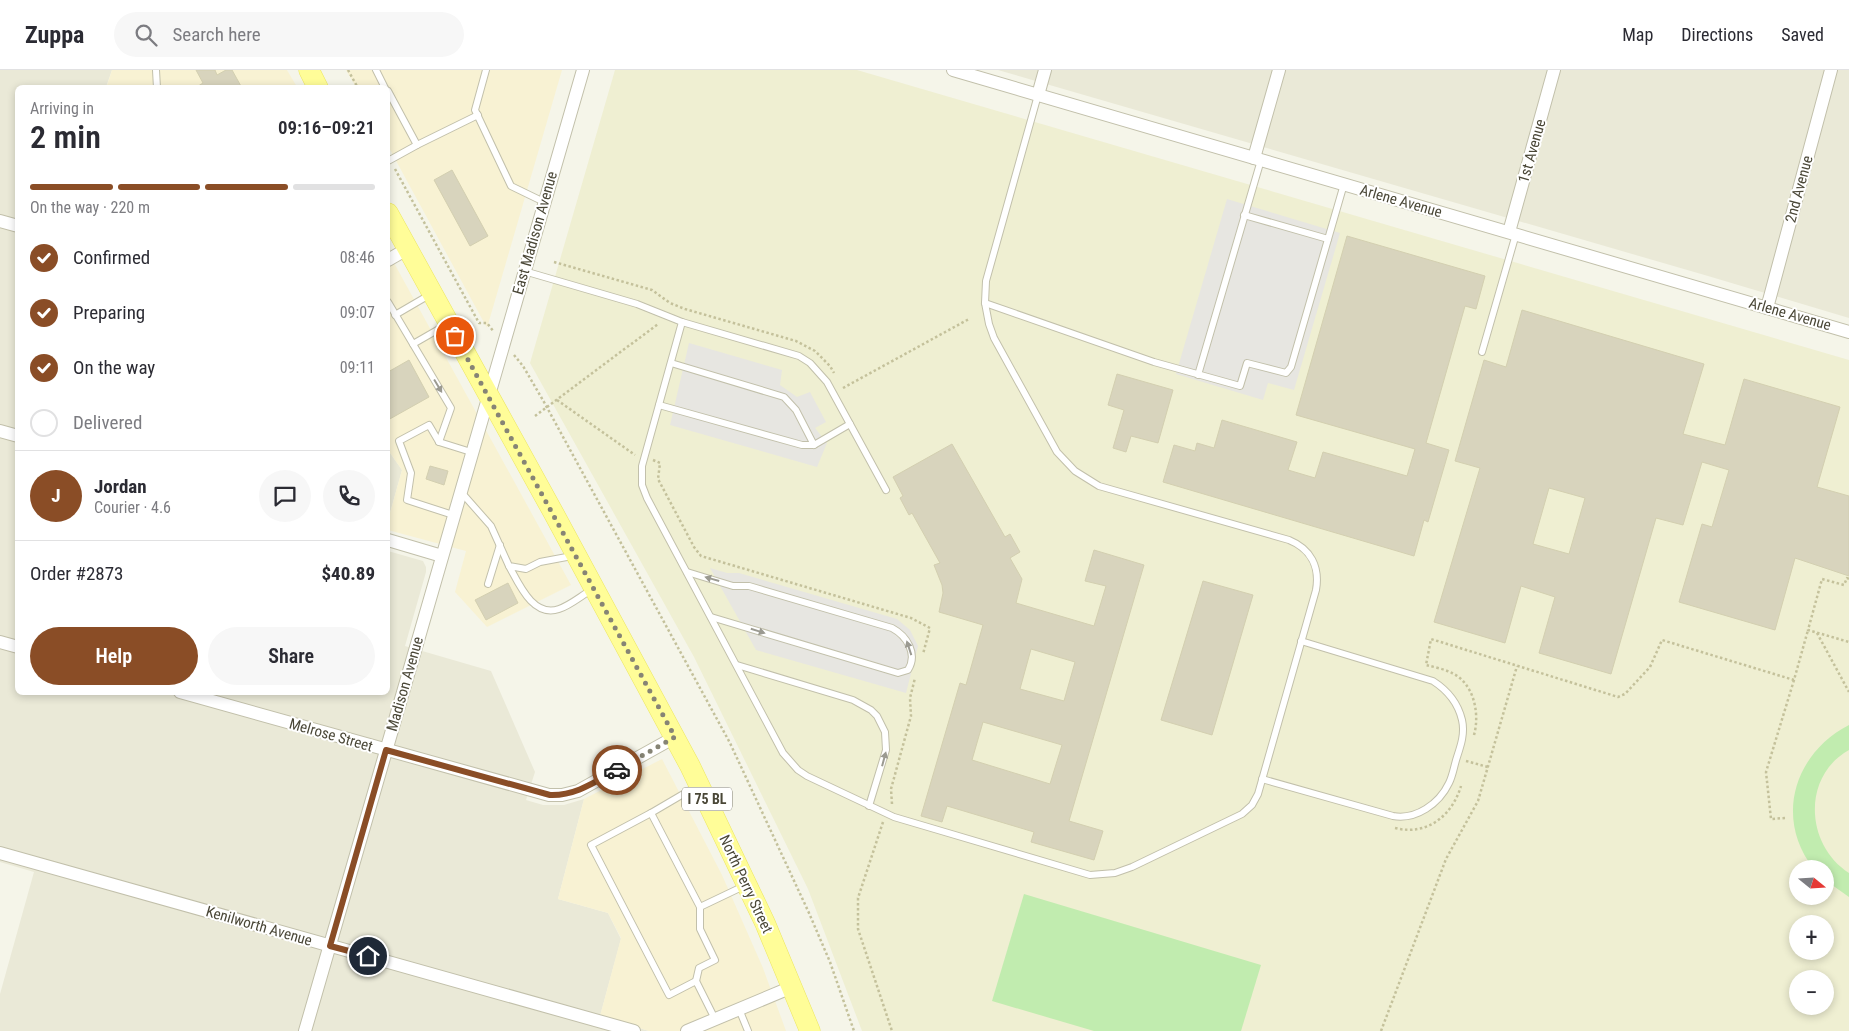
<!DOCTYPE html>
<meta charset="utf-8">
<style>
body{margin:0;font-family:"Roboto Condensed",sans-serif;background:#f7f7f7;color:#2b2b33;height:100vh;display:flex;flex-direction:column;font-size:19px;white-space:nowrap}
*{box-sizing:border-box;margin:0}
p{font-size:16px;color:#7c7c81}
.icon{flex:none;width:28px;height:28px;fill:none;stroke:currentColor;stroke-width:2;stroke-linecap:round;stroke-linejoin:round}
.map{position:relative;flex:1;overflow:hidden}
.drawer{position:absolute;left:15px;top:15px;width:375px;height:610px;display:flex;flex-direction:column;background:#fff;border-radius:8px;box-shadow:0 2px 8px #0003}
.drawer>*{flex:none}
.needle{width:32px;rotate:108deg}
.controls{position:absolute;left:1789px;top:790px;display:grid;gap:10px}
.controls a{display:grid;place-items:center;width:45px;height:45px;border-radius:50%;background:#fff;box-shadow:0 2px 8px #0003;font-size:25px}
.pin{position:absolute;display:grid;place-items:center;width:42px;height:42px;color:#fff;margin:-21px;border:2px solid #fff;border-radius:50%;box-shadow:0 1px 5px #0007}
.courier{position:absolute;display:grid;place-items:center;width:50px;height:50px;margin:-25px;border:4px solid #8a4d26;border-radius:50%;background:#fff;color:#222;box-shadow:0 1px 6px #0007}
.headline em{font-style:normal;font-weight:600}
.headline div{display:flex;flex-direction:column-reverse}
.headline{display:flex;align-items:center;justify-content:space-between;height:85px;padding:0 15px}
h1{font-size:32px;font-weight:600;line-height:38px}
.bar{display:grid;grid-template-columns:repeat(4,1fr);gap:8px 5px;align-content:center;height:60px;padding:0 15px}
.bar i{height:6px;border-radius:4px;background:#e1e1e2}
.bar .selected{background:#8a4d26}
.bar p{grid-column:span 4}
.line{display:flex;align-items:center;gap:12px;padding:0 15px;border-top:1px solid #e1e1e2}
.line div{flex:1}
.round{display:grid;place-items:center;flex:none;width:52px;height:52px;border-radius:26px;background:#f7f7f7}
ol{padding:0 15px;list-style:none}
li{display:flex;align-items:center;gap:15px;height:55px}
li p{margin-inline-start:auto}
li .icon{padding:5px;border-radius:50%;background:#8a4d26;color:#fff;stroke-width:4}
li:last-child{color:#7c7c81}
li i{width:28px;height:28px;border:2px solid #e1e1e2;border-radius:50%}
.action{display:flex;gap:10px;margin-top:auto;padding:10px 15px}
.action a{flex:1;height:58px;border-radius:30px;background:#8a4d26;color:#fff;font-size:20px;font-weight:600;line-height:58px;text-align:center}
.action a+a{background:#f7f7f7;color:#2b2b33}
header{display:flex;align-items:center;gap:30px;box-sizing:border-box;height:70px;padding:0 25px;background:#fff;border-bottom:1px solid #e1e1e2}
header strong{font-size:24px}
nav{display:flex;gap:28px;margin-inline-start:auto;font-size:18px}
.search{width:350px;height:45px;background:#f7f7f7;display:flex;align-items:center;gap:12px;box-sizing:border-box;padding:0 18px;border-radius:28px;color:#7c7c81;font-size:19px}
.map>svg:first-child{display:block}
.residential{fill:#eae9d7}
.commercial{fill:#f8f2d3}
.education{fill:#efefd2;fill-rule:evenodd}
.green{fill:#c1ecaf}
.parking{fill:#e7e6e1}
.building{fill:#d8d4bd;stroke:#d3cfb0;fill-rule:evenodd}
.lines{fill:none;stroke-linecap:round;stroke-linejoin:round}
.service-casing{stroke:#c2c0ab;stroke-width:8}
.minor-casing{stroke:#c2c0ab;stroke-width:14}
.primary-casing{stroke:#ece661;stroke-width:21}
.path{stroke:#c4c19b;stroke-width:2.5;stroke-dasharray:2.5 2.5;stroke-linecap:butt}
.service{stroke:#fff;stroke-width:6}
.minor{stroke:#fff;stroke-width:12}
.primary{stroke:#fffd98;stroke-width:20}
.oneway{fill:#9b9a91}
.done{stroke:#868475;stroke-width:5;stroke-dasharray:0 9}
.route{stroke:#8a4d26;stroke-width:6}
.labels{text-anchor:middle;stroke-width:4;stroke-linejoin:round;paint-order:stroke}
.shield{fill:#fff;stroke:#807e73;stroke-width:1}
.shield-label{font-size:14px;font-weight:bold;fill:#4a4737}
.street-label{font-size:15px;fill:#4a4737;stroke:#fff}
</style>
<header>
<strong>Zuppa</strong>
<div class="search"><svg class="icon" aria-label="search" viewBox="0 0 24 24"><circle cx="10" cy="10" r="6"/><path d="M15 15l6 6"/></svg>Search here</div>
<nav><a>Map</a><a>Directions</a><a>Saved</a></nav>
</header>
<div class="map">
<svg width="1849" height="961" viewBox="0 0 1849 961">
<rect width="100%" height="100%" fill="#f5f5e9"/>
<g class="residential">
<path d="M0 0H112L106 17 18 18V622H388V481L423 491 426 497V502L405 576 491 601 535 702 526 730 543 735H564L584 729 558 829 608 843 621 869 600 946 649 961H0V924L34 802 0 792Z"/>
<path d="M998 0H1849V248L1708 206Z"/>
<path d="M388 380 402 400 388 450Z"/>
</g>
<g class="commercial">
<path d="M112 0H287L297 17 106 18Z"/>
<path d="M346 0H562L487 258 388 76V18L356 17Z"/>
<path d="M388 182 571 515 487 557 455 522 466 481 388 460V450L402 400 388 380Z"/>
<path d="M662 689 722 805 763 898 786 961H649L600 946 621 868 608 843 558 829 584 729Z"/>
</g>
<path class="education" d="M615 0H857L1849 290V961H862L808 819 694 587 530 293ZM1798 799H1825V826H1798ZM1798 854H1825V881H1798ZM1798 909H1825V936H1798Z"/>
<g class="green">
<path d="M1849 655V680C1802 706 1805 775 1849 803V827L1825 810V799H1814C1774 749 1794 683 1849 655Z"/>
<path d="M1024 824 1261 895 1241 961H1094L992 931Z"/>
</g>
<g class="parking">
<path d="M1227 129 1340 163 1294 320 1268 313 1263 330 1176 304Z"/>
<path d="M689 273 782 300 780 315 797 327 810 322 826 352 815 358 827 373 817 397 670 355Z"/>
<path d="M710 498 727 503H739L897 549 910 560 918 576 906 623 756 580Z"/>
</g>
<g class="building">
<path d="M196 0H215L217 5 226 0H232L242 18H195L203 13Z"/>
<path d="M452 100 488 166 470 176 434 110Z"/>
<path d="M1347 166 1485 206 1476 239 1465 236 1426 373 1449 380 1428 452 1424 450 1414 486 1163 412 1174 375 1195 381 1197 373 1214 378 1222 350 1297 372 1288 400 1315 408 1323 382 1407 406 1415 379 1296 345Z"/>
<path d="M1522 240 1704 294 1683 364 1725 375 1744 309 1840 337 1817 417 1849 426V506L1795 488 1775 560 1679 532 1702 454 1712 457 1729 400 1702 392 1683 455 1656 448 1611 604 1539 583 1555 527 1521 516 1505 573 1434 552 1480 398 1455 391 1484 290 1506 297ZM1549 418 1585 428 1569 484 1533 474Z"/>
<path d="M409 290 429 327 388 350V302Z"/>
<path d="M1117 304 1173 320 1158 373 1131 366 1126 382 1113 378 1124 340 1108 335Z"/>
<path d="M952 374 1005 467 1010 464 1020 482 1010 488 1022 509 1016 533 1094 556 1106 516 1085 511 1094 480 1144 495 1069 751 1103 761 1094 790 1031 772 1034 762 947 736 942 752 921 746 960 613 966 615 983 555 939 542 943 523 942 515 934 495 940 493 912 443 909 445 900 428 903 426 893 407ZM1031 579 1075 592 1064 631 1020 619ZM983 652 1062 675 1050 714 972 690Z"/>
<path d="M430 396 448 401 444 415 426 409Z"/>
<path d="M1203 511 1253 525 1212 665 1161 650Z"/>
<path d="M508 513 518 533 486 550 475 530Z"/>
</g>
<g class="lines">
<g class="service-casing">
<g id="service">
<path d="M156 0 157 18"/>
<path d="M376 0 385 18"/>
<path d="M486 0 475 40 511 116 544 132"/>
<path d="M388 21 417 75 388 91"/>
<path d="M417 75 478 45"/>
<path d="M1244 145 1328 169"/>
<path d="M524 201 637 234 682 252 799 286 810 293 827 312 886 420"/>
<path d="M388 232 451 338 439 372"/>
<path d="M985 233 1154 292 1240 316 1247 293 1286 303 1291 297 1344 114"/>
<path d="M395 245 431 224"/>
<path d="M682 252 642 396V415L647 428 783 683 798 700 807 706 894 747 1090 805 1115 803 1132 797 1242 744 1252 735 1258 724 1316 520C1320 497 1311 479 1289 470L1099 416 1075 401 1057 382 994 268 989 254 985 233 986 211 1038 25"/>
<path d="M413 274 446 255"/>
<path d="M1482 282 1516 164"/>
<path d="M671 293 784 327 796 340 814 375"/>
<path d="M1198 305 1261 90"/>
<path d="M659 335 802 375H814L850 354"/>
<path d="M461 422 491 456 509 496 526 499 540 492 572 486"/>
<path d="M453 445 407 430 411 403 399 371 429 355 439 372 471 382"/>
<path d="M509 496C519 514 533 548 559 539 571 535 582 525 593 519"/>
<path d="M687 502 733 516H749L892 558C907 566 918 584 908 600L898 603 711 547"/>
<path d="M488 514 500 475"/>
<path d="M737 595 853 630 871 640 877 646 885 662 886 680 869 736"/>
<path d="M1262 709 1393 746C1416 750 1439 734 1449 713 1453 705 1454 696 1457 687 1461 675 1465 663 1462 650 1458 633 1447 620 1433 611L1301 571"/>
<path d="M697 716 651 743 700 837 744 816"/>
<path d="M651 743 591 775 669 925 696 911 715 949"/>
<path d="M696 911 699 898 715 890 700 859V837"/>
<path d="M739 939 748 961"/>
</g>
</g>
<g class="minor-casing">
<g id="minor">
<path d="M953 0 1849 262"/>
<path d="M1038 25 1045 0"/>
<path d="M1254 88 1279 0"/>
<path d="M0 151 18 156"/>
<path d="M1509 162 1554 0"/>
<path d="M388 190 407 179"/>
<path d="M1767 238 1831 0"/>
<path d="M0 361 18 366"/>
<path d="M388 470 442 486"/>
<path d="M0 572 18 577"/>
<path d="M180 622 549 725H562L578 721 675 667"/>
<path d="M0 783 634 961"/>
<path d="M305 961 583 0"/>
<path d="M687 961 792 917"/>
</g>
</g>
<g class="primary-casing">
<g id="primary">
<path d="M309 0 318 18"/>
<path d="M388 143 553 442 690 696 765 853 810 961"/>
</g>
</g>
<g class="path">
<path d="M348 0 358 18"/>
<path d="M388 71V79"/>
<path d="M395 99 479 253H487L494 262"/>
<path d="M554 192 652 220 670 233 685 239 796 271 815 281 830 296 834 303"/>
<path d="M514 285 523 296 544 332 730 673 809 843 830 892 854 961"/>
<path d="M843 318 969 249"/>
<path d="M557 330 635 385"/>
<path d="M535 346 658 254"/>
<path d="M653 390 660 393 658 409 694 477 701 486 911 548 930 558 923 584"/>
<path d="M1849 509 1847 508 1844 515 1822 509 1808 560 1849 572"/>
<path d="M1817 563 1849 622"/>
<path d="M1474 665C1480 644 1474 613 1452 603 1444 599 1434 597 1426 595L1431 569 1618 627 1625 624 1650 597 1662 570 1794 610 1808 560"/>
<path d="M1466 691 1488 697"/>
<path d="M892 734 891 719 911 646 910 628 915 608"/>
<path d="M1785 748 1771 749 1766 702 1794 610"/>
<path d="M883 752 858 828V859L892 961"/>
<path d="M1395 758C1427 766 1452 746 1461 716"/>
<path d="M1381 961 1446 789 1478 731 1517 596"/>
</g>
<use href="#service" class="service"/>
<use href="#minor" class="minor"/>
<use href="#primary" class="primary"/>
</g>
<defs><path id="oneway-solid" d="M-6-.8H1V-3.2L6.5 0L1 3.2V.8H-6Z" transform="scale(1.25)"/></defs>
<g class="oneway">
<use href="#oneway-solid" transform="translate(438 316) rotate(59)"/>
<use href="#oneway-solid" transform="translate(712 509) rotate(-164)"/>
<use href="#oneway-solid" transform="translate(758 561) rotate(17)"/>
<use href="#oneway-solid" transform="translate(909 578) rotate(-108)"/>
<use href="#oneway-solid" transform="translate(884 689) rotate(-75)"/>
</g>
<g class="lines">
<path class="done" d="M455 266 675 667 617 700"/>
<path class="route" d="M368 886 330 876 386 680 550 725C575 726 595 712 617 700"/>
</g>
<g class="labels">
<rect class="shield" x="682" y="717.5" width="50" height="23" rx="4"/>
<g class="shield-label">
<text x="707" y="734">I 75 BL</text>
</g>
<g class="street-label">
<text transform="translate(1532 81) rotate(-74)" y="5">1st Avenue</text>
<text transform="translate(1799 119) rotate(-75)" y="5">2nd Avenue</text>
<text transform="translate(1401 131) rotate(16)" y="5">Arlene Avenue</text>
<text transform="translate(535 163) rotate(-74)" y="5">East Madison Avenue</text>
<text transform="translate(1790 244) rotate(16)" y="5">Arlene Avenue</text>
<text transform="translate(405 614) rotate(-74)" y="5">Madison Avenue</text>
<text transform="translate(331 665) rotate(16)" y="5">Melrose Street</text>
<text transform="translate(746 814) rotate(65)" y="5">North Perry Street</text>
<text transform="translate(259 856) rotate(16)" y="5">Kenilworth Avenue</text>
</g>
</g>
</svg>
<div class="controls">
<a><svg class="needle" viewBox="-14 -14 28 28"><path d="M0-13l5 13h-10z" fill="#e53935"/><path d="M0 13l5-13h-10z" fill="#7c7c81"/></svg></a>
<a>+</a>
<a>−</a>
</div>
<div class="pin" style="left:455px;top:266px;background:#ea580c"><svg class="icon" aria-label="bag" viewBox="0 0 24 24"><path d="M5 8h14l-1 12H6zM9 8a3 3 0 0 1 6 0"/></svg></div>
<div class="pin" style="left:368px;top:886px;background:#1f2937"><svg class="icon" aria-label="home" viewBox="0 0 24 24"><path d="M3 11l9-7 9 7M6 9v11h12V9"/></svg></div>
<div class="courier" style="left:617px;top:700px"><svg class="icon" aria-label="car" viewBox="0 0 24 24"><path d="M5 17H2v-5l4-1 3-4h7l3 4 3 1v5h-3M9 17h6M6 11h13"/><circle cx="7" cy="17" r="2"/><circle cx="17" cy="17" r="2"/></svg></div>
<section class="drawer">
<div class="headline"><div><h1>2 min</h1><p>Arriving in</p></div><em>09:16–09:21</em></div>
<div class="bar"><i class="selected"></i><i class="selected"></i><i class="selected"></i><i></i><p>On the way · 220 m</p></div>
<ol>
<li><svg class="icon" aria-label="check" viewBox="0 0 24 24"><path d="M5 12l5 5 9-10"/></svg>Confirmed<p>08:46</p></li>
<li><svg class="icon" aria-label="check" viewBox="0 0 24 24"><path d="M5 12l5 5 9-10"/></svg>Preparing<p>09:07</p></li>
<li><svg class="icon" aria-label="check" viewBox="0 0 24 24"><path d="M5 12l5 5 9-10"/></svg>On the way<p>09:11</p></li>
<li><i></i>Delivered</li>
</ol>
<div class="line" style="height:90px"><b class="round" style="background:#8a4d26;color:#fff">J</b><div><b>Jordan</b><p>Courier · 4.6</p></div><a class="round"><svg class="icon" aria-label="chat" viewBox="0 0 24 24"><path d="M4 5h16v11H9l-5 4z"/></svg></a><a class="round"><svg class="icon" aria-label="phone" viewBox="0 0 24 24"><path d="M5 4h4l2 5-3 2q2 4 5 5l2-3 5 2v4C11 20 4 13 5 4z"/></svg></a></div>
<div class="line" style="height:65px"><div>Order #2873</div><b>$40.89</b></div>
<div class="action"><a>Help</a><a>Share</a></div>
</section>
</div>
